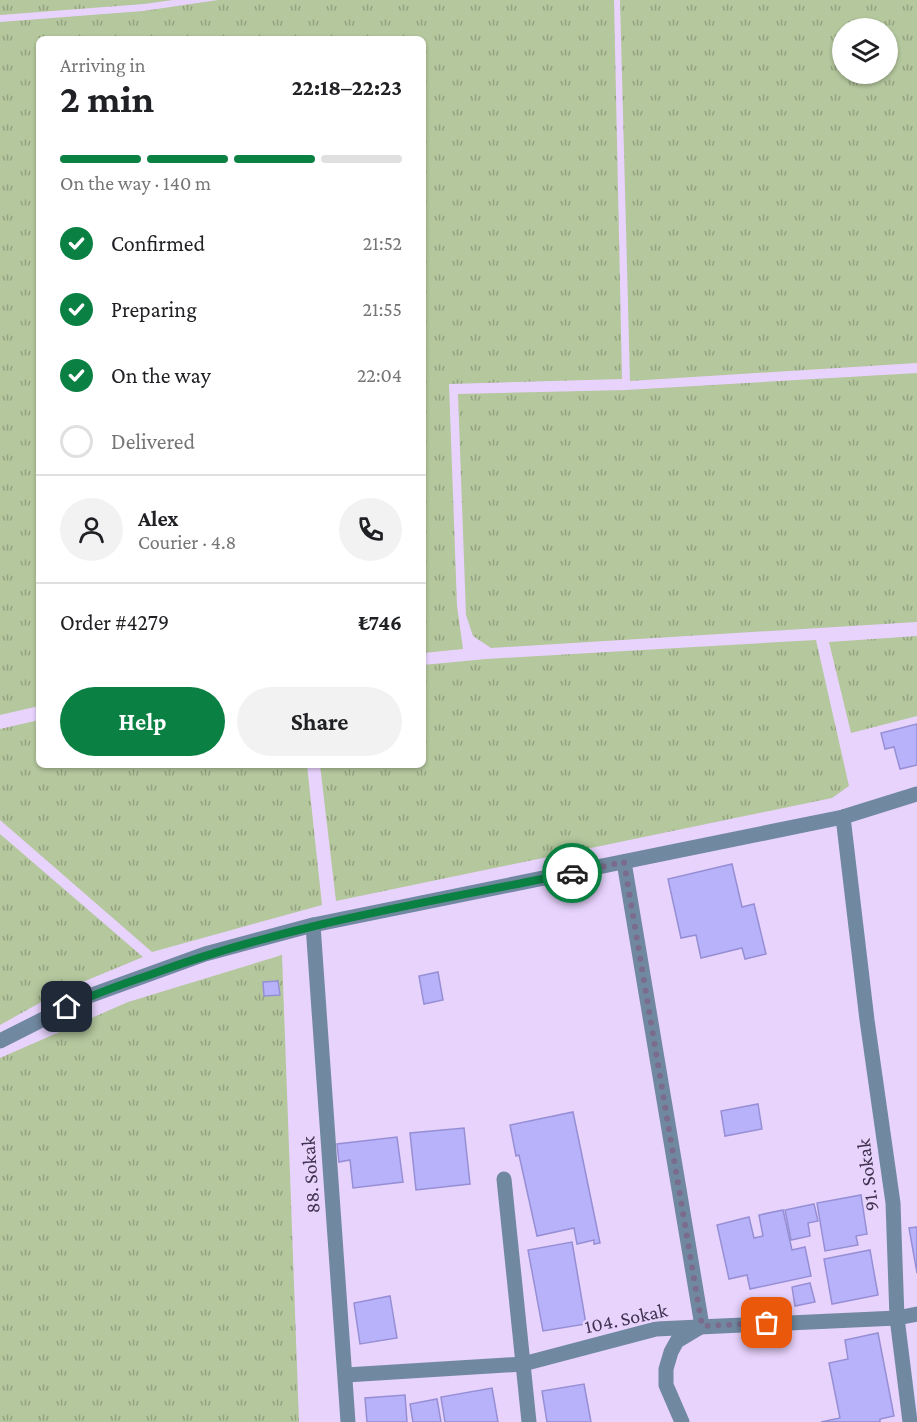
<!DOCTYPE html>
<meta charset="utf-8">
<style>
body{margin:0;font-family:"Crimson Pro",serif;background:#f2f2f2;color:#202124;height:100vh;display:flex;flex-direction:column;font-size:22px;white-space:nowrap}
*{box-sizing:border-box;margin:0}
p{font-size:20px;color:#757577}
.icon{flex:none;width:33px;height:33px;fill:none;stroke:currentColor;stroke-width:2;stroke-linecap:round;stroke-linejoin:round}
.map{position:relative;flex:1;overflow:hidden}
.sheet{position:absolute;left:36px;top:36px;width:390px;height:732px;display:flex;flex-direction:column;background:#fff;border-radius:9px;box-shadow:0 2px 4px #0004}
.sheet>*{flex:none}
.tools{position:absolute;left:832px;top:18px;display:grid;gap:12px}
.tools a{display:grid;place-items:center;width:66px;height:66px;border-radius:50%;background:#fff;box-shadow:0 2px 4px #0004;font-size:30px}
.pin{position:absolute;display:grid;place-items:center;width:51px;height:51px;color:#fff;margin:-26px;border-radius:12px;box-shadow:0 3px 9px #0006}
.courier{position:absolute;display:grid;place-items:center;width:60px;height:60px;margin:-30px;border:4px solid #0b8043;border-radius:50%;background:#fff;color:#222;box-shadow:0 2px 8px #0007}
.summary em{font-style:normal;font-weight:700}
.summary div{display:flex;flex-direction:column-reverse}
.summary{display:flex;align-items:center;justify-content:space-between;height:102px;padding:0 24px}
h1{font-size:39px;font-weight:700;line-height:45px}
.bar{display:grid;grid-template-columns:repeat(4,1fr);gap:9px 6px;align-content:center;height:72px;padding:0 24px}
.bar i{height:8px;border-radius:4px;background:#e0e0e0}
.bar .selected{background:#0b8043}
.bar p{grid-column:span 4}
.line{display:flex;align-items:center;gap:15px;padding:0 24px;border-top:2px solid #e0e0e0}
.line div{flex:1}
.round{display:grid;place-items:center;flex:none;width:63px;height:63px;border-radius:32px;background:#f2f2f2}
ol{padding:0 24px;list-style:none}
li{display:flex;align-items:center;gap:18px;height:66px}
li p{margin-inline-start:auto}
li .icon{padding:6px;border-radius:50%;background:#0b8043;color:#fff;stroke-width:4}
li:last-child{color:#757577}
li i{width:33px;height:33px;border:3px solid #e0e0e0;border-radius:50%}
.primary-button{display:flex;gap:12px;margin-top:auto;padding:12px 24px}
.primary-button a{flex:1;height:69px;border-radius:36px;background:#0b8043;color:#fff;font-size:24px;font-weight:700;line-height:69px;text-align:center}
.primary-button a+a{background:#f2f2f2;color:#202124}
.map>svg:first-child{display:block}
.grass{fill:url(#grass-tufts);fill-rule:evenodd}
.building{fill:#b8b2fa;stroke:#968fd4;stroke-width:1.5}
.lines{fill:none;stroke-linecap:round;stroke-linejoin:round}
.minor{stroke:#7189a0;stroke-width:15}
.done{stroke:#7b6b8c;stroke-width:6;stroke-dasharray:0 10.8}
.route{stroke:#0b8043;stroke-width:8}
.labels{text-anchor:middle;stroke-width:5;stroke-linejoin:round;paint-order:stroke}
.street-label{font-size:20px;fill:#41334f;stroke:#e8d3fd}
</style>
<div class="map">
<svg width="917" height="1422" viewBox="0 0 917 1422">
<defs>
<pattern id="grass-tufts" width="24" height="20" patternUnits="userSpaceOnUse" patternTransform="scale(1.5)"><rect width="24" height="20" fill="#b4c79d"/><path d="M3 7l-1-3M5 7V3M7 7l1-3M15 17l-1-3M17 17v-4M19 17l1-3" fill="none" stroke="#94a282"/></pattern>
</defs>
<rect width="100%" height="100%" fill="#e8d3fd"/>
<g class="grass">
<path d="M0 0H173L144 4 0 15Z"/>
<path d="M218 0H614L622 379 449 384 457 606 463 649 423 653V39H39V706L0 715V22L143 11Z"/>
<path d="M620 0H917V363L630 381ZM843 28H888V74H843Z"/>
<path d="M917 373V622L491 648 473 636 466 615 458 394 626 390Z"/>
<path d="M917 636V716L851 733 829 642Z"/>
<path d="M816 640 849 786 832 798 336 901 320 765H423V665L486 659Z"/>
<path d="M39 720V765H307L322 905 152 952 0 820V729Z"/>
<path d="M0 834 143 957 61 991 0 1025Z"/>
<path d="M282 955 299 1422H0V1058L128 1002Z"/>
</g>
<g class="building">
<path d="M917 724V765L900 769 894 747 885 749 881 733Z"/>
<path d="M732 864 742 907 754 904 766 954 745 959 742 948 701 958 696 935 681 938 668 879Z"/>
<path d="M438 972 443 1000 424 1004 419 976Z"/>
<path d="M278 981 280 995 264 996 263 982Z"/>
<path d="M758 1104 762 1129 725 1136 721 1111Z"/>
<path d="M573 1112 600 1243 594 1244V1240L577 1244 574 1228 537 1236 519 1155 516 1156 510 1125Z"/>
<path d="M464 1128 470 1184 416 1190 410 1133Z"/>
<path d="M397 1137 403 1182 353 1188 350 1160 339 1162 337 1144Z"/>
<path d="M861 1195 867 1234 856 1236 858 1245 825 1251 817 1203Z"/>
<path d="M814 1204 818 1221 808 1223 810 1236 791 1240 785 1210Z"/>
<path d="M783 1210 792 1250 805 1247 811 1276 750 1289 747 1275 729 1279 717 1225 749 1217 754 1238 763 1236 759 1215Z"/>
<path d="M917 1227V1273L909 1228Z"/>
<path d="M572 1242 586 1324 543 1331 528 1250Z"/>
<path d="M870 1250 878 1295 832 1304 824 1259Z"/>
<path d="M810 1283 815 1302 795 1306 792 1287Z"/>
<path d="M390 1296 397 1338 360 1344 354 1303Z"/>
<path d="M878 1333 894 1416 880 1419V1422H821L840 1418 829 1363 848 1359 845 1340Z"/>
<path d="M584 1384 591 1422H547L542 1391Z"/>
<path d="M492 1388 498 1422H445L441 1397Z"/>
<path d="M405 1395 407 1422H367L365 1398Z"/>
<path d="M437 1399 441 1422H413L410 1404Z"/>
</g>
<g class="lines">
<g class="minor">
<path d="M843 817 867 1020 893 1203 897 1318 910 1422"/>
<path d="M624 862 702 1326 677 1341 671 1352 666 1369V1385L682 1422"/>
<path d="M313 925 348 1422"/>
<path d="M0 1041 89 996 205 954 313 925 843 817 917 794"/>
<path d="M504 1179 529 1422"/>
<path d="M346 1375 523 1364 656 1329 897 1318 917 1314"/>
</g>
</g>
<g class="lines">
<path class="done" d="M572 873 624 862 702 1326 767 1323"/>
<path class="route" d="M67 1007C95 993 123 984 152 974 288 924 431 902 572 873"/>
</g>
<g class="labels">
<g class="street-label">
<text transform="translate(310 1175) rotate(-94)" y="7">88. Sokak</text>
<text transform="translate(867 1175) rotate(-97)" y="7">91. Sokak</text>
<text transform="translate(626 1318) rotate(-12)" y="7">104. Sokak</text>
</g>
</g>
</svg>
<div class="tools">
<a><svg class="icon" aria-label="layers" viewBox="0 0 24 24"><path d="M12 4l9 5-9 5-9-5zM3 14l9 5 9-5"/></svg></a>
</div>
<div class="pin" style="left:767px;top:1323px;background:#ea580c"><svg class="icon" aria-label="bag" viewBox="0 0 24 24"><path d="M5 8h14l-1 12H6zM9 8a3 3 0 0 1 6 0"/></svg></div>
<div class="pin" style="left:67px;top:1007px;background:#1f2937"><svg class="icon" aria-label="home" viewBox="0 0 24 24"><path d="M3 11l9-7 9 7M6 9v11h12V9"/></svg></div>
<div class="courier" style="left:572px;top:873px"><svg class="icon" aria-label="car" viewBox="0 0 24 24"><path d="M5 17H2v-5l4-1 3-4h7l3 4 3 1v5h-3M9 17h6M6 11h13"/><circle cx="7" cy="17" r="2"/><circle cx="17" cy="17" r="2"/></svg></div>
<section class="sheet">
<div class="summary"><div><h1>2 min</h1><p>Arriving in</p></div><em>22:18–22:23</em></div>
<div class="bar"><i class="selected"></i><i class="selected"></i><i class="selected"></i><i></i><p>On the way · 140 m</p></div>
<ol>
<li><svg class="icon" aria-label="check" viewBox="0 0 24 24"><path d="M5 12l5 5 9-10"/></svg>Confirmed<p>21:52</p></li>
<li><svg class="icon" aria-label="check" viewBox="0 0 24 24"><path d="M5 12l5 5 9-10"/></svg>Preparing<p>21:55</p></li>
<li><svg class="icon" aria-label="check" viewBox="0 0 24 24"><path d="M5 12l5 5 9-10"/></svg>On the way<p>22:04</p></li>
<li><i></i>Delivered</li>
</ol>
<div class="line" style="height:108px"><a class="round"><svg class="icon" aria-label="person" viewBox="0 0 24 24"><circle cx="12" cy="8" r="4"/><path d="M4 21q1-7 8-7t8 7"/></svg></a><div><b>Alex</b><p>Courier · 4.8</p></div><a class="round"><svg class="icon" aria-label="phone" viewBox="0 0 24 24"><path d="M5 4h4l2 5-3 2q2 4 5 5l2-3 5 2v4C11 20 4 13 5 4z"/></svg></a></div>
<div class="line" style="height:78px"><div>Order #4279</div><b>₺746</b></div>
<div class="primary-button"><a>Help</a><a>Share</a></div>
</section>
</div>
